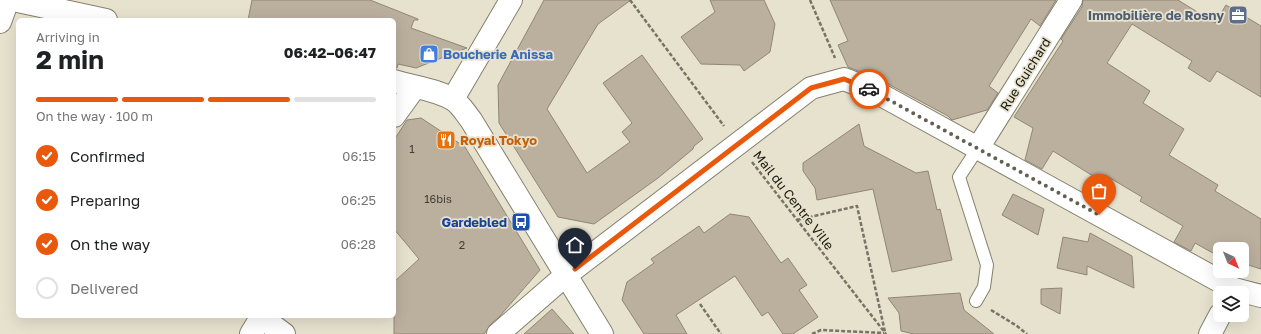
<!DOCTYPE html>
<meta charset="utf-8">
<style>
body{margin:0;font-family:"Golos Text",sans-serif;background:#f6f6f6;color:#202124;height:100vh;display:flex;flex-direction:column;font-size:15px;white-space:nowrap}
*{box-sizing:border-box;margin:0}
p{font-size:13px;color:#757577}
.icon{flex:none;width:22px;height:22px;fill:none;stroke:currentColor;stroke-width:2;stroke-linecap:round;stroke-linejoin:round}
.map{position:relative;flex:1;overflow:hidden}
.panel{position:absolute;left:16px;top:18px;width:380px;height:300px;display:flex;flex-direction:column;background:#fff;border-radius:6px;box-shadow:0 4px 16px #0002}
.panel>*{flex:none}
.needle{width:26px;rotate:137deg}
.tools{position:absolute;left:1213px;top:242px;display:grid;gap:8px}
.tools a{display:grid;place-items:center;width:36px;height:36px;border-radius:6px;background:#fff;box-shadow:0 4px 16px #0002;font-size:20px}
.pin{position:absolute;display:grid;place-items:center;width:34px;height:34px;color:#fff;margin:-41px -17px;border-radius:50% 50% 50% 0;rotate:-45deg;box-shadow:0 0 4px #0007}
.pin .icon{rotate:45deg}
.courier{position:absolute;display:grid;place-items:center;width:40px;height:40px;margin:-20px;border:3px solid #ea580c;border-radius:50%;background:#fff;color:#222;box-shadow:0 1px 5px #0007}
.overview em{font-style:normal;font-weight:700}
.overview div{display:flex;flex-direction:column-reverse}
.overview{display:flex;align-items:center;justify-content:space-between;height:68px;padding:0 20px}
h1{font-size:26px;font-weight:700;line-height:30px}
.bar{display:grid;grid-template-columns:repeat(4,1fr);gap:6px 4px;align-content:center;height:48px;padding:0 20px}
.bar i{height:5px;border-radius:3px;background:#e0e0e0}
.bar .active{background:#ea580c}
.bar p{grid-column:span 4}
ol{padding:0 20px;list-style:none}
li{display:flex;align-items:center;gap:12px;height:44px}
li p{margin-inline-start:auto}
li .icon{padding:4px;border-radius:50%;background:#ea580c;color:#fff;stroke-width:4}
li:last-child{color:#757577}
li i{width:22px;height:22px;border:2px solid #e0e0e0;border-radius:50%}
.map>svg:first-child{display:block}
.building{fill:#bbaf9e;stroke:#918675}
.lines{fill:none;stroke-linecap:round;stroke-linejoin:round}
.lane-casing{stroke:#85816e;stroke-width:14}
.street-casing{stroke:#85816e;stroke-width:24}
.secondary-casing{stroke:#85816e;stroke-width:24}
.path{stroke:#777467;stroke-width:2.5;stroke-dasharray:4 2;stroke-linecap:butt}
.lane{stroke:#fff;stroke-width:12}
.street{stroke:#fff;stroke-width:22}
.secondary{stroke:#fff;stroke-width:22}
.done{stroke:#625f53;stroke-width:4;stroke-dasharray:0 7.2}
.route{stroke:#ea580c;stroke-width:5}
.labels{text-anchor:middle;stroke-width:3.5;stroke-linejoin:round;paint-order:stroke}
.number-label{font-size:11px;fill:#423e34}
.service-label{font-size:13px;font-weight:bold;fill:#4e5e75;stroke:#e7e2ce;text-anchor:end}
.shop-label{font-size:13px;font-weight:bold;fill:#366cbe;stroke:#e7e2ce;text-anchor:start}
.street-label{font-size:13px;fill:#1a1911;stroke:#e7e2ce}
.food-label{font-size:13px;font-weight:bold;fill:#c56008;stroke:#e7e2ce;text-anchor:start}
.transit-label{font-size:13px;font-weight:bold;fill:#164399;stroke:#e7e2ce;text-anchor:end}
</style>
<div class="map">
<svg width="1261" height="334" viewBox="0 0 1261 334">
<rect width="100%" height="100%" fill="#e7e2ce"/>
<g class="building">
<path d="M252 0H370L418 19V20H414L411 28 467 48 416 68 398 64 397 68 394 67V20H248Z"/>
<path d="M544 0H631L598 24 547 109 587 173 630 142 622 132 632 123 603 83 642 55 703 139 694 146 693 149 658 178 594 224 558 217 499 123 498 85Z"/>
<path d="M710 0H764L775 24 770 52 744 71 740 65 701 64 681 37 715 12Z"/>
<path d="M830 0H1056L1040 26 1031 19 989 86 998 93 987 110 952 120 948 116 877 78 848 67 838 45 848 41Z"/>
<path d="M1083 0H1178L1215 23 1226 5 1261 26V97L1217 71 1210 82 1188 68 1192 61 1132 24 1107 63 1150 91 1143 103 1184 129 1169 155 1218 185 1215 191 1261 219V269L1242 263V249H1220V257L1195 243 1191 251 1174 242 1183 226 1140 201 1142 197 1105 175 1101 181 1053 151 1042 169 1025 160 1033 128 1014 117 1063 41 1061 39 1082 7Z"/>
<path d="M421 118 465 147 540 270 499 317 490 325 484 334H394V282L419 259 394 229V140L407 120Z"/>
<path d="M859 124 864 146 916 173 928 171 937 210 940 209 952 260 892 272 873 189 817 200 815 188 803 171V163Z"/>
<path d="M1013 194 1044 209 1038 235 1002 215Z"/>
<path d="M730 214 749 217 781 263 788 258 807 285 799 290 818 317 793 334H783L768 312 762 316 735 276 676 315 687 334H644L622 300 627 282 654 263 651 259 699 226 704 233Z"/>
<path d="M1090 233 1132 256 1134 288 1087 266V275L1057 268 1063 237 1088 242Z"/>
<path d="M1062 288 1060 314 1041 304V289Z"/>
<path d="M960 293 964 310 994 334H914L901 331 899 313 888 298Z"/>
<path d="M552 309 574 334H524Z"/>
</g>
<g class="lines">
<g class="lane-casing">
<path id="lane" d="M976 301 984 287 987 265 959 177 978 148"/>
</g>
<g class="street-casing">
<g id="street">
<path d="M0 22 8 0"/>
<path d="M978 148 1071 0"/>
<path d="M261 317 284 334"/>
<path d="M498 334 566 275 811 88 844 79 874 91 1234 289 1261 296"/>
<path d="M1210 334 1220 315"/>
</g>
</g>
<g class="secondary-casing">
<g id="secondary">
<path d="M13 0 106 20"/>
<path d="M394 81C413 87 435 89 452 99 460 103 466 114 471 120L602 334"/>
<path d="M453 99 511 0"/>
<path d="M394 116 415 87"/>
<path d="M251 334 262 316"/>
</g>
</g>
<g class="path">
<path d="M630 0 724 126"/>
<path d="M810 0 835 58"/>
<path d="M752 162 886 334"/>
<path d="M797 220 857 206 885 332"/>
<path d="M700 304 721 334"/>
<path d="M991 310 1017 326 1027 334"/>
<path d="M812 334 821 330 884 333"/>
</g>
<use href="#lane" class="lane"/>
<use href="#street" class="street"/>
<use href="#secondary" class="secondary"/>
</g>
<g class="lines">
<path class="done" d="M869 89 1099 215"/>
<path class="route" d="M575 269 811 88 844 79 869 89"/>
</g>
<defs>
<g id="office-square" transform="scale(1)"><rect x="-9" y="-9" width="18" height="18" rx="4" fill="#5c6f8a" stroke="#e7e2ce"/><path d="M-6-3h4V-5.5h4V-3h4V5H-6ZM-1-4.5V-3h2v-1.5ZM-6 0V1H6V0Z" fill="#fff"/></g>
<g id="shop-square" transform="scale(1)"><rect x="-9" y="-9" width="18" height="18" rx="4" fill="#3f7fe0" stroke="#e7e2ce"/><path d="M-5-2.5h2.3a2.7 3.5 0 0 1 5.4 0H5L5.5 6h-11ZM-1.5-2.5h3a1.5 2.3 0 0 0-3 0Z" fill="#fff"/></g>
<g id="restaurant-square" transform="scale(1)"><rect x="-9" y="-9" width="18" height="18" rx="4" fill="#e8710a" stroke="#e7e2ce"/><path d="M-5-6h1v4h1v-4h1v4h1v-4h1v5L-1.5 .5V6h-2V.5L-5-1ZM5-6V6H3V1.5H1.5Q1.5-4 5-6Z" fill="#fff"/></g>
<g id="bus-square" transform="scale(1)"><rect x="-9" y="-9" width="18" height="18" rx="4" fill="#1a4fb4" stroke="#e7e2ce"/><path d="M-5-6H5V4H4V6H2V4H-2V6H-4V4H-5ZM-3.5-4V0h7V-4ZM-3.5 1.2v1.5H-2V1.2ZM2 1.2v1.5H3.5V1.2Z" fill="#fff"/></g>
</defs>
<g fill-rule="evenodd">
<use href="#office-square" x="1238" y="15"/>
<use href="#shop-square" x="429" y="54"/>
<use href="#restaurant-square" x="446" y="140"/>
<use href="#bus-square" x="521" y="222"/>
</g>
<g class="labels">
<g class="number-label">
<text x="412" y="153">1</text>
<text x="438" y="203">16bis</text>
<text x="462" y="249">2</text>
</g>
<g class="service-label">
<text x="1224" y="20">Immobilière de Rosny</text>
</g>
<g class="shop-label">
<text x="443" y="59">Boucherie Anissa</text>
</g>
<g class="street-label">
<text transform="translate(1025 74) rotate(-58)" y="5">Rue Guichard</text>
<text transform="translate(794 200) rotate(52)" y="5">Mail du Centre Ville</text>
</g>
<g class="food-label">
<text x="460" y="145">Royal Tokyo</text>
</g>
<g class="transit-label">
<text x="507" y="227">Gardebled</text>
</g>
</g>
</svg>
<div class="tools">
<a><svg class="needle" viewBox="-14 -14 28 28"><path d="M0-13l5 13h-10z" fill="#e53935"/><path d="M0 13l5-13h-10z" fill="#757577"/></svg></a>
<a><svg class="icon" aria-label="layers" viewBox="0 0 24 24"><path d="M12 4l9 5-9 5-9-5zM3 14l9 5 9-5"/></svg></a>
</div>
<div class="pin" style="left:1099px;top:215px;background:#ea580c"><svg class="icon" aria-label="bag" viewBox="0 0 24 24"><path d="M5 8h14l-1 12H6zM9 8a3 3 0 0 1 6 0"/></svg></div>
<div class="pin" style="left:575px;top:269px;background:#1f2937"><svg class="icon" aria-label="home" viewBox="0 0 24 24"><path d="M3 11l9-7 9 7M6 9v11h12V9"/></svg></div>
<div class="courier" style="left:869px;top:89px"><svg class="icon" aria-label="car" viewBox="0 0 24 24"><path d="M5 17H2v-5l4-1 3-4h7l3 4 3 1v5h-3M9 17h6M6 11h13"/><circle cx="7" cy="17" r="2"/><circle cx="17" cy="17" r="2"/></svg></div>
<section class="panel">
<div class="overview"><div><h1>2 min</h1><p>Arriving in</p></div><em>06:42–06:47</em></div>
<div class="bar"><i class="active"></i><i class="active"></i><i class="active"></i><i></i><p>On the way · 100 m</p></div>
<ol>
<li><svg class="icon" aria-label="check" viewBox="0 0 24 24"><path d="M5 12l5 5 9-10"/></svg>Confirmed<p>06:15</p></li>
<li><svg class="icon" aria-label="check" viewBox="0 0 24 24"><path d="M5 12l5 5 9-10"/></svg>Preparing<p>06:25</p></li>
<li><svg class="icon" aria-label="check" viewBox="0 0 24 24"><path d="M5 12l5 5 9-10"/></svg>On the way<p>06:28</p></li>
<li><i></i>Delivered</li>
</ol>
</section>
</div>
